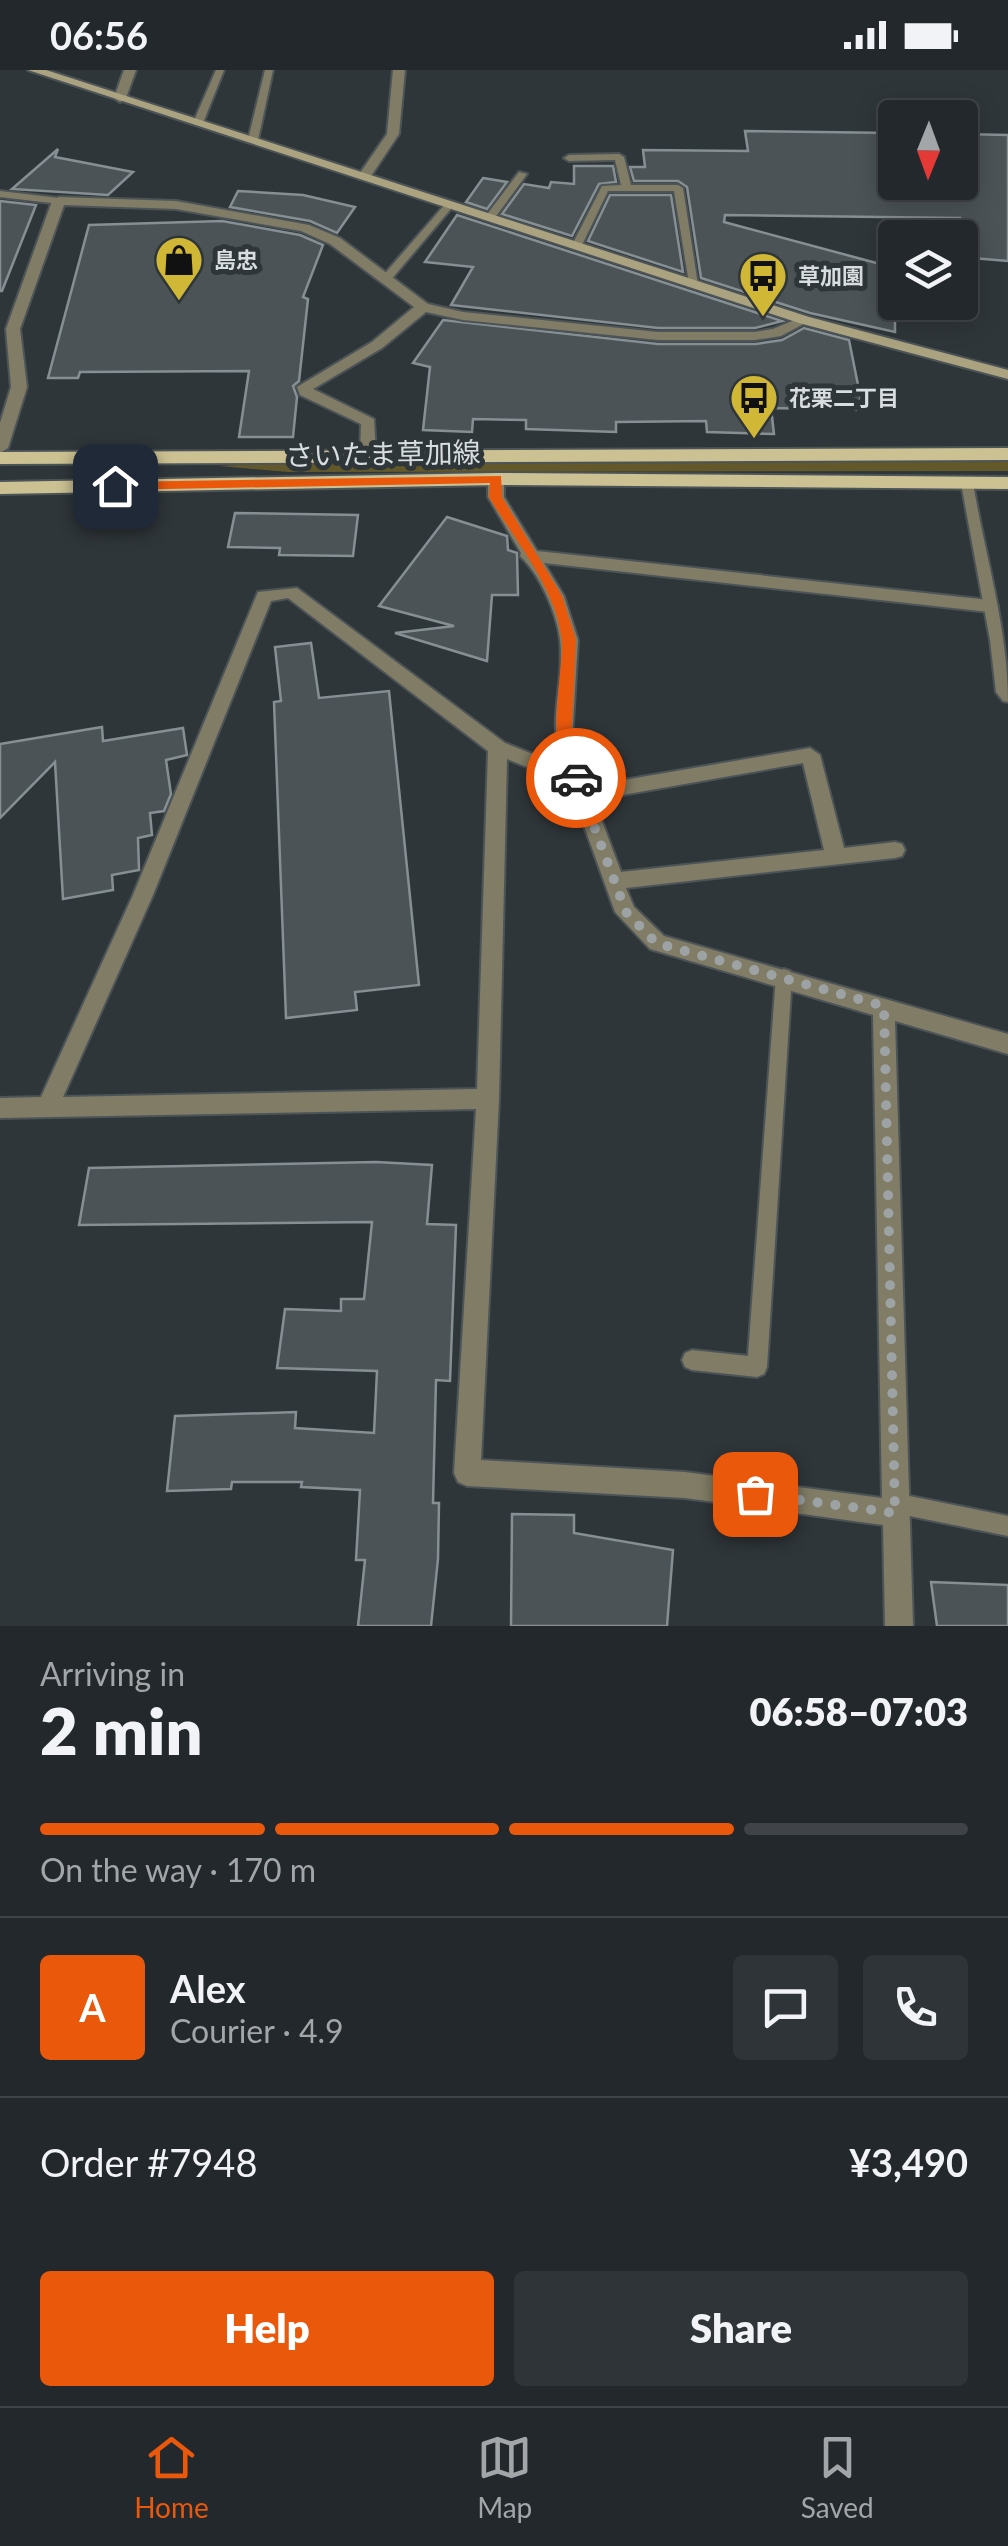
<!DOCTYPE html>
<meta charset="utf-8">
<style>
body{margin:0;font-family:Lato,"Noto Sans JP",sans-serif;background:#2f3438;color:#f1f3f6;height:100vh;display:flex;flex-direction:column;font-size:38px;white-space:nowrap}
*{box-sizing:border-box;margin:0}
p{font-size:32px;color:#a3a6a9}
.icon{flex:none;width:55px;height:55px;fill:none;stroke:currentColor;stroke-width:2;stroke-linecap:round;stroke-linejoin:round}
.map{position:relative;height:1556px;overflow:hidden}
.panel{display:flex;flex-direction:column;background:#23282c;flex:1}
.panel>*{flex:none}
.needle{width:65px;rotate:181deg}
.tools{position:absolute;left:878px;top:30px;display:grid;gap:20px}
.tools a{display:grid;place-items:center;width:100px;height:100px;border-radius:10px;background:#23282c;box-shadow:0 5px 25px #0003,0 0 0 2px #404448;font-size:50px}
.pin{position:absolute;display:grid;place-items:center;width:85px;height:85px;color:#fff;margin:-42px;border-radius:20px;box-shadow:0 5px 15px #0006}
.courier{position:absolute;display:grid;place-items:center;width:100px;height:100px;margin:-50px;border:8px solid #ea580c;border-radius:50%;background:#fff;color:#222;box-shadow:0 2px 12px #0007}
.overview em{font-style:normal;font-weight:800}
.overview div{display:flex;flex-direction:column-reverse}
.overview{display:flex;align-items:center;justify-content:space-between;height:170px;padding:0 40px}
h1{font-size:65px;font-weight:800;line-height:75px}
.bar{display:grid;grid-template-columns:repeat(4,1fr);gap:15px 10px;align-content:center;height:120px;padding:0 40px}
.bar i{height:12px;border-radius:8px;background:#404448}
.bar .on{background:#ea580c}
.bar p{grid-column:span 4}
.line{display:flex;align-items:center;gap:25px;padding:0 40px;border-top:2px solid #404448}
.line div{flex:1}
.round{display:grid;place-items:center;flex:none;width:105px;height:105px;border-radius:10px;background:#2f3438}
.cta{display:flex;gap:20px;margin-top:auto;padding:20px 40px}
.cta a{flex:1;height:115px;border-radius:10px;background:#ea580c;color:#fff;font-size:40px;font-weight:800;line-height:115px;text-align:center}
.cta a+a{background:#2f3438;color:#f1f3f6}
.status{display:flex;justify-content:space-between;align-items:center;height:70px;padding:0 50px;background:#23282c;direction:ltr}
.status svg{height:28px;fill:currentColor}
.tab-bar{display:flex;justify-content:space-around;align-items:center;height:140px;border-top:2px solid #404448;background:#23282c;font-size:28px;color:#a3a6a9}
.tab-bar a{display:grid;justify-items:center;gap:5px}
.tab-bar .on{color:#ea580c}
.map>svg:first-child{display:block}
.green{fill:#625829}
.building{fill:#4b5357;stroke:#868f93;stroke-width:2.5}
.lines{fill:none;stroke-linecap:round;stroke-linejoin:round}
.lane-casing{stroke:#4d5458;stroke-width:4}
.street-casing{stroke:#4d5458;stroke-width:4}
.secondary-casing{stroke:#4d5458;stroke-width:4}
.primary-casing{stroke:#4d5458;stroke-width:4}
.lane{fill:#807c65;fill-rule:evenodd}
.street{fill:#807c65;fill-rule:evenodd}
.secondary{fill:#aba37f;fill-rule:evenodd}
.primary{fill:#ccc192;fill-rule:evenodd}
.route{fill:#ea580c}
.done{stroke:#9da3a5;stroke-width:10;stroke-dasharray:0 18}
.labels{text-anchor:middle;stroke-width:10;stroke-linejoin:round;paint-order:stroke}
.far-poi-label{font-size:22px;font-weight:bold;fill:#d8dddf;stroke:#2f363a;text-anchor:start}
.street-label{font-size:28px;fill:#d8dddf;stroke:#2f363a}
</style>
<div class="status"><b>06:56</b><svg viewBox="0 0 49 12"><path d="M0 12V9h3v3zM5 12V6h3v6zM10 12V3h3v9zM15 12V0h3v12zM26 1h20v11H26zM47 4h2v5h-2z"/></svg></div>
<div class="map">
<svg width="1008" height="1556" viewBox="0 0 1008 1556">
<rect width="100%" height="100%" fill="#2f363a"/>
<path class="green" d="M1008 391V401L288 402 219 396 287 392Z"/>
<g class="building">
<path d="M745 61 895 63V112H960V64L1008 65V191L960 187V148L725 145 724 152 895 198V262L810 243 701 208 687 117 678 111H634L630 97H645L643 80 748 81Z"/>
<path d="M58 79 55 87 133 102 108 125 12 119Z"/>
<path d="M574 96H613L616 112 599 114 572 166 502 144 524 114 549 118 551 112 574 114Z"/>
<path d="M483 108 507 112 487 139 466 132Z"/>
<path d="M238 121 303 125 355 137 337 163 310 151 230 137Z"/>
<path d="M610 125H671L683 202 588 171Z"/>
<path d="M0 131 36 135 2 221H0Z"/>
<path d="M457 145 782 251 755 258H658L451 235 473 197 425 192Z"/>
<path d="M222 151 300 165 323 175 303 227 308 229 299 311 293 316 297 327 293 367H239L249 301 80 302 78 308H48L89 155Z"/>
<path d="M443 250 658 274H756L782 270 804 258 849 270 863 340 771 338 774 364 707 362 706 351 616 352V362L526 359V350L473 349 472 362 423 360 430 297 413 293Z"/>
<path d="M235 443 358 445 353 486 279 485 280 478 228 477Z"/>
<path d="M447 447 507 466 508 480 517 483 518 525H492L487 591 395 563 454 556 379 536Z"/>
<path d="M311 573 319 628 389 621 419 915 355 922 357 940 286 948 274 632 281 631 275 577Z"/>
<path d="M102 657 103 671 183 658 187 685 166 690 171 724 164 741 150 743 152 765 138 768 139 800 112 805 113 820 63 829 55 692 0 748V674Z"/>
<path d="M376 1092 432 1095 427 1154 456 1155 450 1311 436 1310 433 1433H439L438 1489 431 1556H358L365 1490H356L360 1420 301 1417 302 1412H232L231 1419 167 1421 175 1346 296 1342 295 1358 374 1363 377 1301 277 1298 285 1239 341 1241V1229H364L372 1152 79 1155 89 1098Z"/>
<path d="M512 1444 574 1445V1463L673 1480 667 1556H511Z"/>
<path d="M931 1512 1008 1515V1556H937Z"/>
</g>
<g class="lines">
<g class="lane-casing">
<g id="lane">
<path d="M216 0H224L203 53 195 55 193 53Z"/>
<path d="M265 0H273L258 70 253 73 248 70Z"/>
<path d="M619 84 624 87 631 115H678L683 118 698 215 689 213 674 121H608L582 175 577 178 572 175 602 116 621 115 615 90 569 91 564 88 569 85Z"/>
<path d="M519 102 527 104 494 149H486L485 147Z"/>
<path d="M0 121 59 128 64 131 59 134 0 127Z"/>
<path d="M447 132 455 134 389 212H381V208Z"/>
<path d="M967 409 973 413C985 486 1008 558 1008 632L1003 631 996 622 990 570 961 413Z"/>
<path d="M784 899 790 901 792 906 767 1297 764 1304 757 1307 692 1300 685 1297 682 1290 685 1283 692 1280 748 1286 776 906 778 901Z"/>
<path d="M895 1423 1008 1446V1466L895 1443 888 1440 885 1433 888 1426Z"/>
</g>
</g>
<g class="street-casing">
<g id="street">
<path d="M124 0H136L126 28 120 32 114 28Z"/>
<path d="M393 0H405L399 64 369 109H359L358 106 387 64Z"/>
<path d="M59 127 176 131 309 155 340 168 428 234 463 242 658 262H755L773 259 804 246 811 250 781 266 755 270H658L463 250 426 242 382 278 313 319 374 349 376 384 368 389 360 384 361 354 300 325 297 317 372 272 414 237 330 174 301 161 176 139 64 135 20 259 27 317 8 378 0 383V353L11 317 6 259 52 131Z"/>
<path d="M496 404 504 409V427L537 481 989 530 998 536 989 542 544 493 564 526 578 570 572 670 589 716 810 678 820 685 844 778 895 772 902 774 905 780 902 786 895 788 626 818 634 837 664 866 1008 964V984L895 951 913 1556H885L883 1455 685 1428 467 1416 458 1412 454 1403 476 1039 0 1048V1028L41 1027 133 825 258 522 297 518 505 673 563 696C546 649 565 616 560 570 557 543 539 503 520 486L521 483 488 427V409ZM288 528 488 681 477 1019 63 1027 153 825 271 531ZM507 689 569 714 615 842 650 879 873 945 882 1428 685 1402 481 1390 499 1029ZM803 693 824 780 621 802 594 730Z"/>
</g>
</g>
<g class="secondary-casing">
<path id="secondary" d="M28 0H46L809 247 1008 300V309L799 253Z"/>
</g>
<g class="primary-casing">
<g id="primary">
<path d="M1008 378V390L0 394V382Z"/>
<path d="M496 403 1008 407V419L496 415 0 424V412Z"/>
</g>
</g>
<use href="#lane" class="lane"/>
<use href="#street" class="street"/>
<use href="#secondary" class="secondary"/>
<use href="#primary" class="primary"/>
</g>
<path class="route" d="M501 406 502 427 562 526 576 570 571 670 584 708 576 714C542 696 563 606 562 573 559 522 514 469 489 427L490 413 115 420 108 416 115 412Z"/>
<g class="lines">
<path class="done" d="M576 708 626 842 656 873 884 936 895 1443 755 1424"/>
</g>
<defs>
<g id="shop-pin" transform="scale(2.5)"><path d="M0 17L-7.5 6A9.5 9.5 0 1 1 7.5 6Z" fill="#d1b736" stroke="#2f363a"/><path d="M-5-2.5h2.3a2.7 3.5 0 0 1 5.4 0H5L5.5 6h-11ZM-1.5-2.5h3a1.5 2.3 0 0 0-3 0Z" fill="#111"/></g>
<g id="bus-pin" transform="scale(2.5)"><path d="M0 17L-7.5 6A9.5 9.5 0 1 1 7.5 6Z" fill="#d1b736" stroke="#2f363a"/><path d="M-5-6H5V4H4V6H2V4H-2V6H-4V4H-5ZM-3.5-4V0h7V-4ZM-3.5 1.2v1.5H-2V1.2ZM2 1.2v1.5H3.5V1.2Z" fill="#111"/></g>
</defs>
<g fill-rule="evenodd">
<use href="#shop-pin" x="179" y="190"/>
<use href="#bus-pin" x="763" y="206"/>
<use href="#bus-pin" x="754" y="328"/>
</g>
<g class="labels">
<g class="far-poi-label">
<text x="214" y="198">島忠</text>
<text x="798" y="214">草加園</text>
<text x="789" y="336">花栗二丁目</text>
</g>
<g class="street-label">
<text transform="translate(383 384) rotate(-1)" y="10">さいたま草加線</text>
</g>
</g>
</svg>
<div class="tools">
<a><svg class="needle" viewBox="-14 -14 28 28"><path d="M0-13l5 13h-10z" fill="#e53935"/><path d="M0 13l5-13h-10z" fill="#a3a6a9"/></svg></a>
<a><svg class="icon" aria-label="layers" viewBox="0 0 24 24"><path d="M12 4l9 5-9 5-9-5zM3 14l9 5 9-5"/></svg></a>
</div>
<div class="pin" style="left:755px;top:1424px;background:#ea580c"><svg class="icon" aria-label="bag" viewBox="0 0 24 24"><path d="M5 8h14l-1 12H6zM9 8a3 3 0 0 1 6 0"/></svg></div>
<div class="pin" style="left:115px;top:416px;background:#1f2937"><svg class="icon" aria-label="home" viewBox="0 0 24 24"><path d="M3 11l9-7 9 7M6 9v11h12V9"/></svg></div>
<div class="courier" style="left:576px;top:708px"><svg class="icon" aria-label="car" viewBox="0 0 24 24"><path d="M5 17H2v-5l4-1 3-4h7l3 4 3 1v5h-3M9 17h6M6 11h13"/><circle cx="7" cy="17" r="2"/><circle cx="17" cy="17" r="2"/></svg></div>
</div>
<section class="panel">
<div class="overview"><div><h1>2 min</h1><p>Arriving in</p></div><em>06:58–07:03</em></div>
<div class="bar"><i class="on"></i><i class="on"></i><i class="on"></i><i></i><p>On the way · 170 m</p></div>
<div class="line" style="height:180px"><b class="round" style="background:#ea580c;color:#fff">A</b><div><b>Alex</b><p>Courier · 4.9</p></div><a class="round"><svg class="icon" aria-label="chat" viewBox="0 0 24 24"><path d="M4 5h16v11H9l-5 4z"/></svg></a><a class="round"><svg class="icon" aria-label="phone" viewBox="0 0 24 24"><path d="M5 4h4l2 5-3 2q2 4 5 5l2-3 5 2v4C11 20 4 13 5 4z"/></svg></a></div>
<div class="line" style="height:130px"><div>Order #7948</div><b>¥3,490</b></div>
<div class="cta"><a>Help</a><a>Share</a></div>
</section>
<nav class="tab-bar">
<a class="on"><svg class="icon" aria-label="home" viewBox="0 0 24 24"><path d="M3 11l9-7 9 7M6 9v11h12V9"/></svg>Home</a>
<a><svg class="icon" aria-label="map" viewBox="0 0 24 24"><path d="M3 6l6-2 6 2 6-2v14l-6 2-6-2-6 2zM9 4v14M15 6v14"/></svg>Map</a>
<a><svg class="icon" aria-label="saved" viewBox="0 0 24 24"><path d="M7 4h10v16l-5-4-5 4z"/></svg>Saved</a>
</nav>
